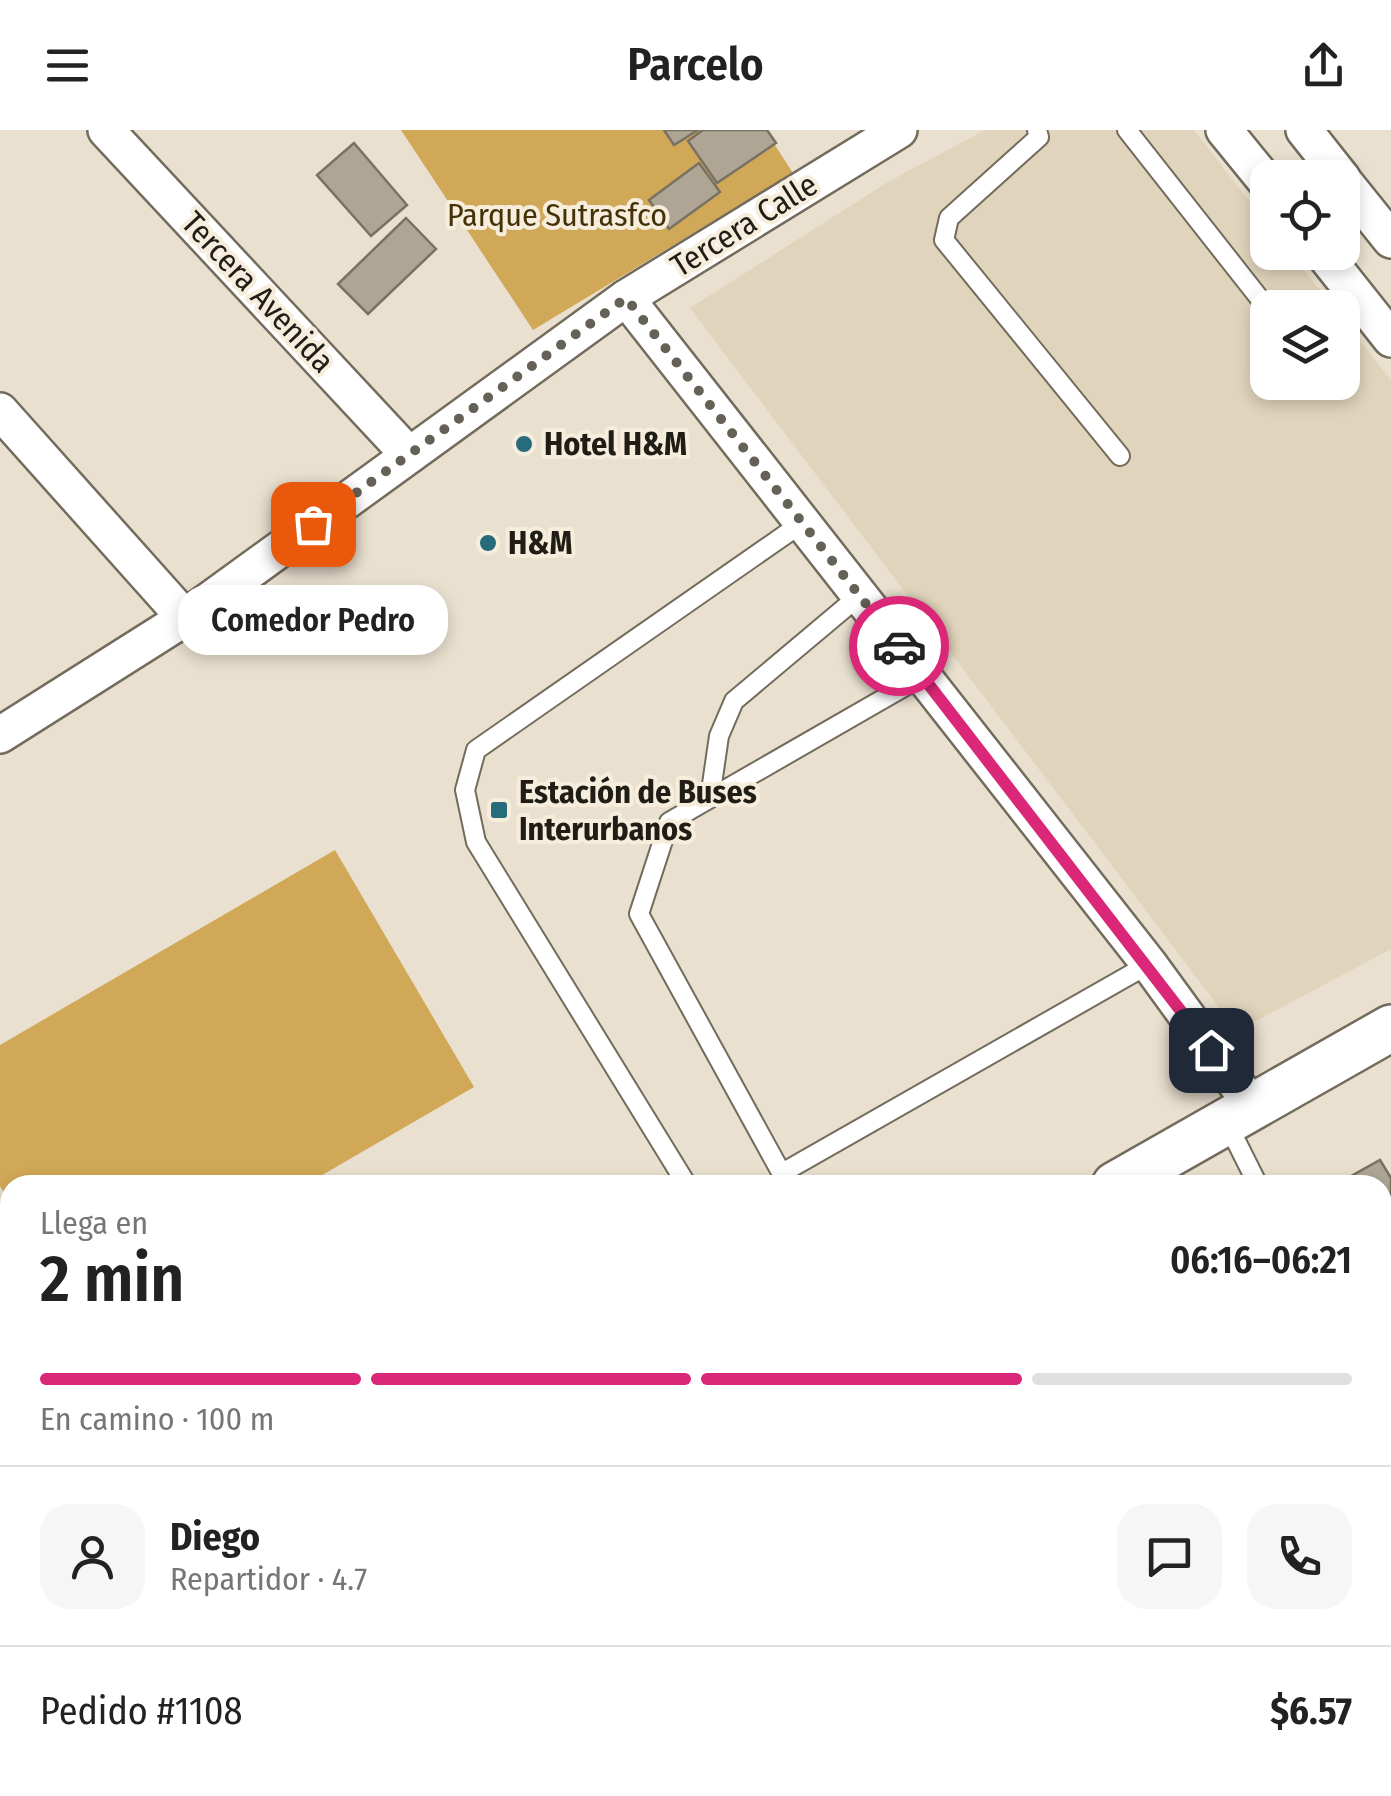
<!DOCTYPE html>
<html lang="es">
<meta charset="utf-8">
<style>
body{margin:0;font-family:"Fira Sans Condensed",sans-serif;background:#f6f6f6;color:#222;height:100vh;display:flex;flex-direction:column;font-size:38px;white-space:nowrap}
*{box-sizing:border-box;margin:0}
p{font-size:32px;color:#767676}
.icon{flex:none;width:55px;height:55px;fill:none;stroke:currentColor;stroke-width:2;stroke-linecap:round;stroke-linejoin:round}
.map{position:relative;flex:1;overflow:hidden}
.drawer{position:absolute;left:0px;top:1045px;width:1392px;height:622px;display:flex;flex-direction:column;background:#fff;border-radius:30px 30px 0 0;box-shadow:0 5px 15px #0003}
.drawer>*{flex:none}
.tools{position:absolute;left:1250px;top:30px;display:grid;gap:20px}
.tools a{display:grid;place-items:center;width:110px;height:110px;border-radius:20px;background:#fff;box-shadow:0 5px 15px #0003;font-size:50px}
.pin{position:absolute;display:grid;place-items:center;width:85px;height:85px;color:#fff;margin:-42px;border-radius:20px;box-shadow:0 5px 15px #0006}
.courier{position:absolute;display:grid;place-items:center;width:100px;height:100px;margin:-50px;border:8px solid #db2777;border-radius:50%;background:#fff;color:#222;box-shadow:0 2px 12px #0007}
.bubble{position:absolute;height:70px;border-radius:30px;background:#fff;box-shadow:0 5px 15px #0003;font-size:32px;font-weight:600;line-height:70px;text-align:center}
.headline em{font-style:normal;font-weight:600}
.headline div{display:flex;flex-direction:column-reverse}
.headline{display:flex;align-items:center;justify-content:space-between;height:170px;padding:0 40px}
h1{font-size:65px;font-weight:600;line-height:75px}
.bar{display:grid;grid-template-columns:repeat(4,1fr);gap:15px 10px;align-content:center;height:120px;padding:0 40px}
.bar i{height:12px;border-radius:8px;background:#e0e0e0}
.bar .current{background:#db2777}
.bar p{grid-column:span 4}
.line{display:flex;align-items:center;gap:25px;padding:0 40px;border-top:2px solid #e0e0e0}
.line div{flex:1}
.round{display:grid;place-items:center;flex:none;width:105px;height:105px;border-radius:30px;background:#f6f6f6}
header{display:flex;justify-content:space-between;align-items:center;height:130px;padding:0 40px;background:#fff;font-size:45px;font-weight:600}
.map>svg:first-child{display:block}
.built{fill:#e1d4bc}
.green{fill:#d1a857}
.building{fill:#aea595;stroke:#797162;stroke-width:2.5}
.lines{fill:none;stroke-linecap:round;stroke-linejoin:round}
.service-casing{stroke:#736b5c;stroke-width:22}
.minor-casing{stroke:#736b5c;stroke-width:40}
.tertiary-casing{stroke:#736b5c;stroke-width:50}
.service{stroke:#fff;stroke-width:18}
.minor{stroke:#fff;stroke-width:35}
.tertiary{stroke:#fff;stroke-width:45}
.done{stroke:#666157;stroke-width:10;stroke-dasharray:0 18}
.route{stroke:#db2777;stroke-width:12}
.poi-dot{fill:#276c7b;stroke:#f6eddc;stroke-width:4}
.labels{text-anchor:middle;stroke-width:8;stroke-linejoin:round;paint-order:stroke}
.park-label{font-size:32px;fill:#443108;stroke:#f6eddc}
.street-label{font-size:32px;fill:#201d17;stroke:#f6eddc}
.poi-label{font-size:32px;font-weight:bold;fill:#201d17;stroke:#f6eddc;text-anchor:start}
</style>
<header><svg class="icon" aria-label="menu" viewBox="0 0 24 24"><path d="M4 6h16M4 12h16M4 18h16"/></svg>Parcelo<svg class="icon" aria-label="share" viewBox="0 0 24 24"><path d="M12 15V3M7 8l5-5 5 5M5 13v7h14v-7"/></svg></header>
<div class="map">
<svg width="1391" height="1666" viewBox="0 0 1391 1666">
<rect width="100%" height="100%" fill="#e9e0cf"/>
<g class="built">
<path d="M985 0H1194L1267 94 1268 122 1290 123 1334 177 1268 178V252H1342L1343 189 1391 250V819L1237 901 690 178 888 52Z"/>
<path d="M0 1151 10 1168V1647L0 1653Z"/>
<path d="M1391 1369V1666H1088L1097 1658H1382V1378Z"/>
</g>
<g class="green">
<path d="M401 0H765L793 43 533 200Z"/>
<path d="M335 720 474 957 305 1055H10V1073L0 1056V915Z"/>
</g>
<g class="building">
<path d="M664 0H698L674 15Z"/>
<path d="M703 0H767L776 13 717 53 688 11Z"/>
<path d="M354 13 407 75 371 106 317 45Z"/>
<path d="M699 33 720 62 669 99 649 70Z"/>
<path d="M406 88 436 119 368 184 338 154Z"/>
<path d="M1380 1030 1391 1048V1245L1384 1249 1382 1055H1335Z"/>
<path d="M0 1296 10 1297V1449L0 1447Z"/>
<path d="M1382 1346 1391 1354V1377L1382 1386Z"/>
<path d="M1387 1406H1391V1520L1382 1528V1410Z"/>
<path d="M0 1494 10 1496V1547L3 1571Z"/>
<path d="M262 1658H359L364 1666H266Z"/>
<path d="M394 1658H474L476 1661 466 1666H399Z"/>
<path d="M504 1658H607L590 1666H508Z"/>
<path d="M643 1658H651L655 1666H622Z"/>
<path d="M1109 1658H1240L1230 1666H1100Z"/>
</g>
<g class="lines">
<g class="service-casing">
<g id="service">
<path d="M1037 0 1039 7 949 88 944 110 1120 326"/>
<path d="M1127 0 1264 174"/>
<path d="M710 668 719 606 734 571 859 466"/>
<path d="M1227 993 1258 1055"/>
<path d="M782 1043 1149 834"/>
<path d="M687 1055 476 712 465 660 476 620 802 393"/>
<path d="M788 1055 639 784 669 692 923 546"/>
<path d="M1382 1595 1391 1587"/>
<path d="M999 1658 1001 1662"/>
<path d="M1307 1666 1316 1658"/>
</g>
</g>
<g class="minor-casing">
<g id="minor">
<path d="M106 0 409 325"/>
<path d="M1224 0 1268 54"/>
<path d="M1304 0 1342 48"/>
<path d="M1342 49 1391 110"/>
<path d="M1322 122 1391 209"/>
<path d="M626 168 1149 834 1253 977"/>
<path d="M0 281 185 488"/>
<path d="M0 605 185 488 626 168 899 0"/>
<path d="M246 1658 250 1666"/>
<path d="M365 1658 369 1666"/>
<path d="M684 1658 688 1666"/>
</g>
</g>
<g class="tertiary-casing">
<g id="tertiary">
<path d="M1115 1055 1391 898"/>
<path d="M40 1666 55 1658"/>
</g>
</g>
<use href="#service" class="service"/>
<use href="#minor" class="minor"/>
<use href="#tertiary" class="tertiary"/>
</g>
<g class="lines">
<path class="done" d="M313 394 626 168 899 516"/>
<path class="route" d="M899 516 1211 920"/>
</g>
<g class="poi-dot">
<circle cx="524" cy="314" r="10"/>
<circle cx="488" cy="413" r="10"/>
<rect x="489" y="670" width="20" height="20" rx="5"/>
</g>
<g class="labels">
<g class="park-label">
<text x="557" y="96">Parque Sutrasfco</text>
</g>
<g class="street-label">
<text transform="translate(744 95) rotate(-32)" y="11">Tercera Calle</text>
<text transform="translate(258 162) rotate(47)" y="11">Tercera Avenida</text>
</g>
<g class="poi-label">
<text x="544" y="325">Hotel H&amp;M</text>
<text x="508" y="424">H&amp;M</text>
<text x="519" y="673">Estación de Buses<tspan x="519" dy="37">Interurbanos</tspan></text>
</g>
</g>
</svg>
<div class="tools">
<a><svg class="icon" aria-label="locate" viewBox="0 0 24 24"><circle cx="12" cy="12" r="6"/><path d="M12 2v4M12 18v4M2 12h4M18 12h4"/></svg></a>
<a><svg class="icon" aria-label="layers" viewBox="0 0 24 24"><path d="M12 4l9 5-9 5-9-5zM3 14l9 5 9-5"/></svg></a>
</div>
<div class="pin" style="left:313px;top:394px;background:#ea580c"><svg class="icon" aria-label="bag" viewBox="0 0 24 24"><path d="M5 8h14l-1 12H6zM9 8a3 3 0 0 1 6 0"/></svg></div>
<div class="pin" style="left:1211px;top:920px;background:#1f2937"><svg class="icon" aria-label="home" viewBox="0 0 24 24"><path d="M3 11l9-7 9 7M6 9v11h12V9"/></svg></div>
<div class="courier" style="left:899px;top:516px"><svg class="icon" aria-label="car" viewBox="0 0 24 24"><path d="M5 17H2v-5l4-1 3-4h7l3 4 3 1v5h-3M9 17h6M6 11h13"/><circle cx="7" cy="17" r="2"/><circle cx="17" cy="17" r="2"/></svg></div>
<div class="bubble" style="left:178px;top:455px;width:270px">Comedor Pedro</div>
<section class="drawer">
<div class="headline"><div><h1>2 min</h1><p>Llega en</p></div><em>06:16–06:21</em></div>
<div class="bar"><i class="current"></i><i class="current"></i><i class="current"></i><i></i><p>En camino · 100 m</p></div>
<div class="line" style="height:180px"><a class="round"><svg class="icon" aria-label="person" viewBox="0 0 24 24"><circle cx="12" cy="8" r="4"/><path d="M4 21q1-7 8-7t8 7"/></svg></a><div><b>Diego</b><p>Repartidor · 4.7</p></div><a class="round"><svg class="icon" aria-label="chat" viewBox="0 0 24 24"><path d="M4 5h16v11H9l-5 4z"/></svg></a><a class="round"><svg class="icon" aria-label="phone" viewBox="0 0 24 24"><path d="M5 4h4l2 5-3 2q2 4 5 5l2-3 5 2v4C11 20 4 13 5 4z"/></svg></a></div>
<div class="line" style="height:130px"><div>Pedido #1108</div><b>$6.57</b></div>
</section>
</div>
